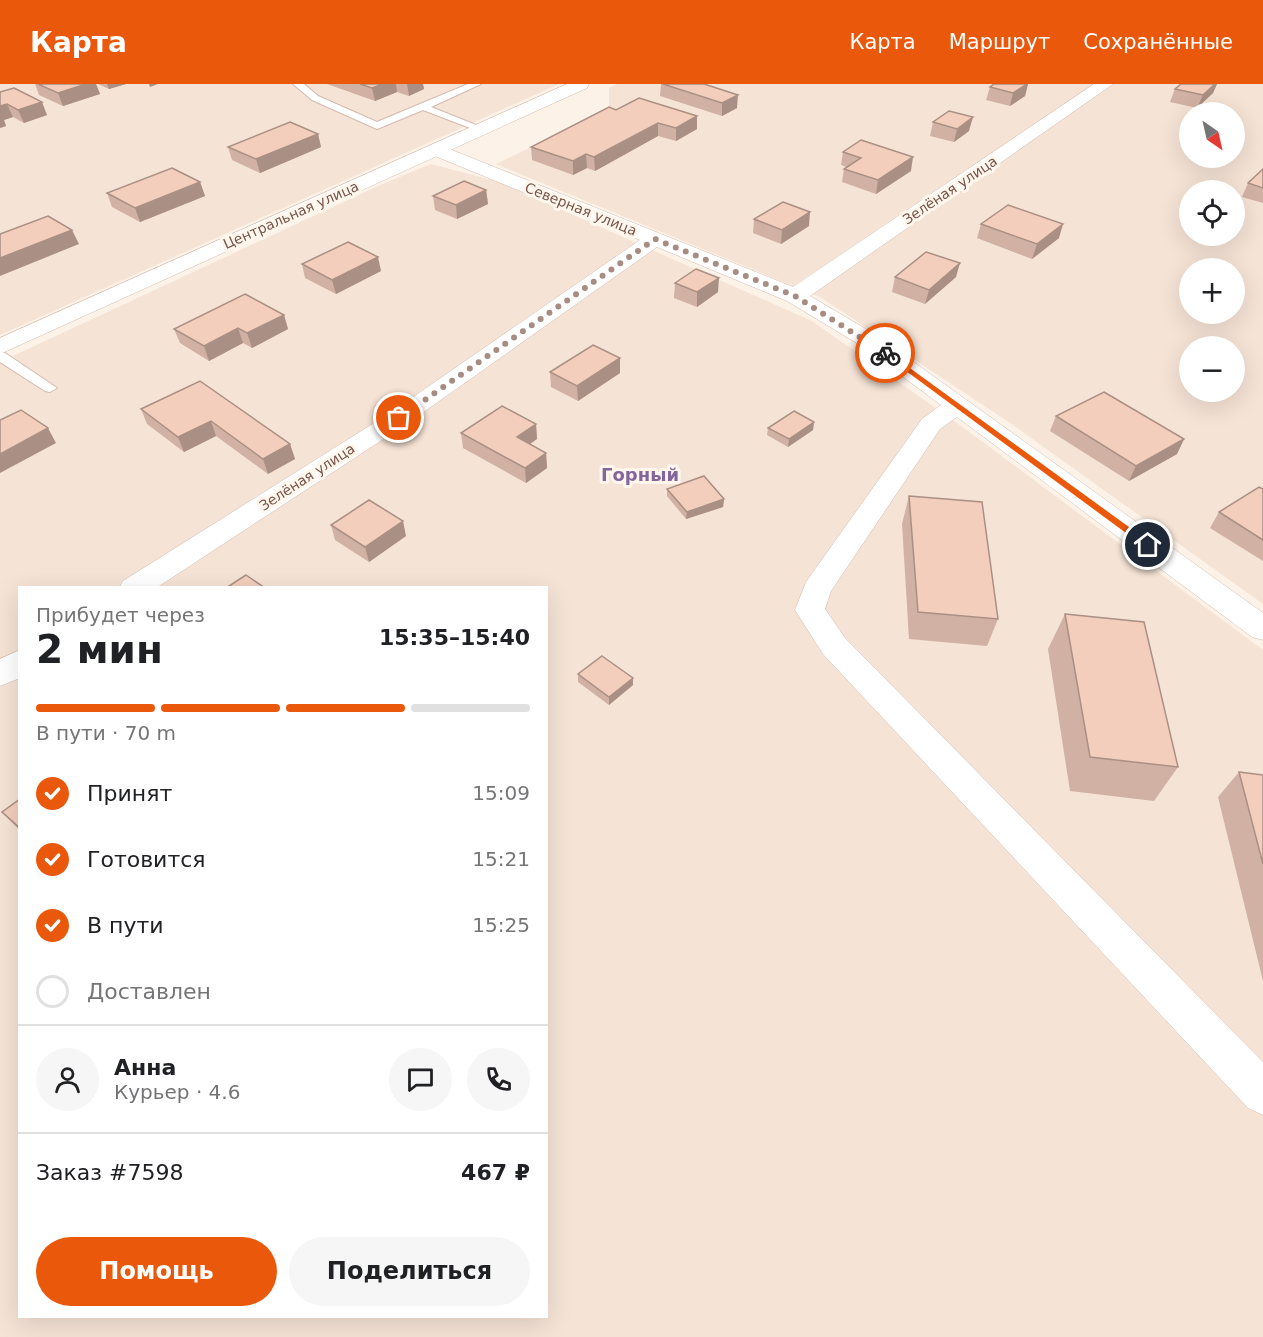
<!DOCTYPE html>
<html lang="ru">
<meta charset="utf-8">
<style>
body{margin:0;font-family:"DejaVu Sans",sans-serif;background:#f6f6f6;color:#202124;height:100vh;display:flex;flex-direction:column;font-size:22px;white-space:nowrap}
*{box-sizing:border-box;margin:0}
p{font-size:20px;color:#757577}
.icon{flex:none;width:33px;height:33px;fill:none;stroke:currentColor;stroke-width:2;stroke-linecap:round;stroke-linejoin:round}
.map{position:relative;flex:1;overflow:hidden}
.panel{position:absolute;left:18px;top:502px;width:530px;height:732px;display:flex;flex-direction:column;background:#fff;border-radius:0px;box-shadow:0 6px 24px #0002}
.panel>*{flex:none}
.needle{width:39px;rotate:146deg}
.controls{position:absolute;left:1179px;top:18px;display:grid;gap:12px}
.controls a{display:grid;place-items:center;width:66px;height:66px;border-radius:50%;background:#fff;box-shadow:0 6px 24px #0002;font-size:30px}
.pin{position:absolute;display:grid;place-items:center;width:51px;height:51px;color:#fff;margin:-26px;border:3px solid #fff;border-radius:50%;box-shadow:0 2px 6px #0007}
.courier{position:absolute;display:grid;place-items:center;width:60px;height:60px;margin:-30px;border:4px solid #ea580c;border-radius:50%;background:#fff;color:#222;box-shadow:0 2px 8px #0007}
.headline em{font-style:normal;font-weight:800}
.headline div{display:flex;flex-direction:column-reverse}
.headline{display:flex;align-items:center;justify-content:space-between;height:102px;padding:0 18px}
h1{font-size:39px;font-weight:800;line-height:45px}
.bar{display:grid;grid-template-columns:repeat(4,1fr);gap:9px 6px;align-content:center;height:72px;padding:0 18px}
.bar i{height:8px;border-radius:4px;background:#e0e0e0}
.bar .active{background:#ea580c}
.bar p{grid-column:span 4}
.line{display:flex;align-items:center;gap:15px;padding:0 18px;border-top:2px solid #e0e0e0}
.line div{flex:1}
.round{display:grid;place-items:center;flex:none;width:63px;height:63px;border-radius:32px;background:#f6f6f6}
ol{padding:0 18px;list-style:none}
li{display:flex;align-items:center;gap:18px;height:66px}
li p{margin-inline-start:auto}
li .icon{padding:6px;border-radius:50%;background:#ea580c;color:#fff;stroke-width:4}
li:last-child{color:#757577}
li i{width:33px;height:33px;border:3px solid #e0e0e0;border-radius:50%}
.button{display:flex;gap:12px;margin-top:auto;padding:12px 18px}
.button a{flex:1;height:69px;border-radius:36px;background:#ea580c;color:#fff;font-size:24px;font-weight:800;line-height:69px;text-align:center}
.button a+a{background:#f6f6f6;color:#202124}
header{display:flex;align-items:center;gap:36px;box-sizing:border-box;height:84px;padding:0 30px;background:#ea580c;color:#fff}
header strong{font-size:28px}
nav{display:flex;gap:33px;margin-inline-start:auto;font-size:21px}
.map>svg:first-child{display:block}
.residential{fill:#f5e3d5;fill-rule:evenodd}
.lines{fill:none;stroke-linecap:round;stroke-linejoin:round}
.service-casing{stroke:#d2bbae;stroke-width:2}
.minor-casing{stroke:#d2bbae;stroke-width:1}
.tertiary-casing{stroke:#d2bbae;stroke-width:1}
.service{fill:#fff;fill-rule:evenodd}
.minor{fill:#fff;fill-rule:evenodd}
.tertiary{fill:#fff;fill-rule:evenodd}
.wall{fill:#d1b1a3}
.shaded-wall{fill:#aa9084}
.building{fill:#f3cebd;stroke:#aa9084;stroke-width:1.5}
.route{fill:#ea580c}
.done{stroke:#a78d81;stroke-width:6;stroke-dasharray:0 10.8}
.labels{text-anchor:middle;stroke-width:6;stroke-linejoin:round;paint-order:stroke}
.far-street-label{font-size:14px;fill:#78564a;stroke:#fff7ee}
.quarter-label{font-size:18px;font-weight:bold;fill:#84669b;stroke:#fff7ee}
</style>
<header>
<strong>Карта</strong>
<nav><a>Карта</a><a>Маршрут</a><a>Сохранённые</a></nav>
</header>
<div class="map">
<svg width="1263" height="1253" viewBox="0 0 1263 1253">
<rect width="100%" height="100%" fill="#fdf2e7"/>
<g class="residential">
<path d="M0 0H559L0 251Z"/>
<path d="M617 0H1263V520L1010 339 820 213 496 80 609 26V4ZM1190 28H1234V74H1190ZM1190 106H1234V152H1190ZM1190 184H1234V230H1190ZM1190 262H1234V308H1190Z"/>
<path d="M431 80 499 98 812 237 957 339 1263 566V1253H0V278L378 102ZM20 504H546V1233H20Z"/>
</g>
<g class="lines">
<g class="service-casing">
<g id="service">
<path d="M293 0H304L318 12 377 38 468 0H481L431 23 486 45 478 47 423 26 377 45 312 16Z"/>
<path d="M0 268 5 269 57 304 50 308 45 307 0 278Z"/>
</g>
</g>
<g class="minor-casing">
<g id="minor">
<path d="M1094 0H1113L810 212 876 251 1263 529V556L1252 553 957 333 940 345 831 507 825 525 845 554 1263 978V1031L1248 1024 823 570 795 526 806 498 922 335 941 321 860 261 787 217 657 163 408 339 156 504H119L123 497 390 329 640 156 430 70 427 66 430 62H442L793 203Z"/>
<path d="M20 566V594L0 602V575Z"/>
</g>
</g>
<g class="tertiary-casing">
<path id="tertiary" d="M567 0H589L587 4 0 270V254Z"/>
</g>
<use href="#service" class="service"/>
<use href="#minor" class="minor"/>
<use href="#tertiary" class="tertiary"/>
</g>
<g class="wall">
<path d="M35 0H96L100 10 63 22 39 11Z"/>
<path d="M98 0H126L109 5Z"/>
<path d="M327 0H423L424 5 409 12 397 8 375 17Z"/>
<path d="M661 0H704L737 24 722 32 660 12Z"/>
<path d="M994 0H1028L1025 12 1010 22 986 16 990 3Z"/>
<path d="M1181 0H1217L1213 9 1197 24 1170 18 1175 5Z"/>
<path d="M0 8 47 31 24 39 13 33 4 36 6 42 0 44Z"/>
<path d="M616 26 697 32V45L676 57 658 52 595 87 587 84 573 91 532 76 531 63Z"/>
<path d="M933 38 969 47 954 58 930 52Z"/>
<path d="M318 50 321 63 260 89 232 76 228 63Z"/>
<path d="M843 68 911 87 876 110 842 98 844 85 846 83 841 81Z"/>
<path d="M1263 85V119L1242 113 1248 99Z"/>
<path d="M200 98 205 112 140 138 112 123 107 109Z"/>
<path d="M486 106 488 120 457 135 435 126 433 112Z"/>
<path d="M754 135 809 142 781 160 753 149Z"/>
<path d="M981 140 1059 154 1032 175 977 154Z"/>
<path d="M302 180 381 187 336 210 305 194Z"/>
<path d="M895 193H956L925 220 892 208Z"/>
<path d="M675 199 718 208 697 223 674 214Z"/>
<path d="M284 231 288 245 252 264 243 259 209 277 180 259 174 245Z"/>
<path d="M550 288 620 289 578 317 551 303Z"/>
<path d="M200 297 290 360 295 375 268 390 216 352 184 368 147 340 141 325Z"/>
<path d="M1056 332 1184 355 1177 370 1129 397 1050 347Z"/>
<path d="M814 338 813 346 788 363 767 351 768 344Z"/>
<path d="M536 340 537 355 530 360 546 369 547 384 526 399 463 364 461 349Z"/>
<path d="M667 405 724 415 723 423 686 435 667 412Z"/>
<path d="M1263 405V477L1210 444 1219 428Z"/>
<path d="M909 412 998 535 987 562 909 555 902 440Z"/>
<path d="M331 441 406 452 369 478 335 456Z"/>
<path d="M1065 530 1178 683 1154 717 1070 707 1048 565Z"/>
<path d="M578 590 633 601 609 621 578 598Z"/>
<path d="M1239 688 1263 691V897L1218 713Z"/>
<path d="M20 715V747L2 728Z"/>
</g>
<g class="shaded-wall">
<path d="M86 0H96L100 10 63 22 58 9Z"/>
<path d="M107 0H126L109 5Z"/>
<path d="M149 0H158L150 3Z"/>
<path d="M383 0H396L397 8 375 17 372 4Z"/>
<path d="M407 0H423L424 5 409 12Z"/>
<path d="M1027 0H1028L1025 12 1010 22 1013 9Z"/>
<path d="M1215 0H1217L1213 9 1197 24 1203 11Z"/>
<path d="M738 11 737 24 722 32V19Z"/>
<path d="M42 18 47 31 24 39 18 26Z"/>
<path d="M7 20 13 33 4 36 6 42 0 44V22Z"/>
<path d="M697 32V45L676 57V44Z"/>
<path d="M973 33 969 47 954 58 957 45Z"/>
<path d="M658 39V52L595 87 594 73Z"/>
<path d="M318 50 321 63 260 89 256 75Z"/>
<path d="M586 70 587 84 573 91V77Z"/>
<path d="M913 73 911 87 876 110 878 96Z"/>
<path d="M200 98 205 112 140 138 135 124Z"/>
<path d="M486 106 488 120 457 135 456 121Z"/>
<path d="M810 128 809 142 781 160 782 146Z"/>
<path d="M1063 140 1059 154 1032 175 1037 160Z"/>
<path d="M72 146 79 160 0 192V174Z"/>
<path d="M378 173 381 187 336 210 332 196Z"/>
<path d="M960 179 956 193 925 220 929 206Z"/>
<path d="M719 194 718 208 697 223V208Z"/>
<path d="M284 231 288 245 252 264 247 249Z"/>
<path d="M238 244 243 259 209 277 204 262Z"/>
<path d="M620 274V289L578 317 577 302Z"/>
<path d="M211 337 216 352 184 368 178 353Z"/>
<path d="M814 338 813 346 788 363 789 355Z"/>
<path d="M536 340 537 355 518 368 517 353Z"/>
<path d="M48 344 56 359 0 389V370Z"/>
<path d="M1184 355 1177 370 1129 397 1136 382Z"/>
<path d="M290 360 295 375 268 390 263 375Z"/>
<path d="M546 369 547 384 526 399 525 384Z"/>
<path d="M724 415 723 423 686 435 687 428Z"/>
<path d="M403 437 406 452 369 478 365 463Z"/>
<path d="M633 594V601L609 621V613Z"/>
</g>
<g class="building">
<path d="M38 0H86L58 9Z"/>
<path d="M360 0H383L372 4Z"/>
<path d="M663 0H704L738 11 722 19Z"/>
<path d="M994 0H1027L1013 9 990 3Z"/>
<path d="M1181 0H1215L1203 11 1175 5Z"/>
<path d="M14 4 42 18 18 26 7 20 0 22V8Z"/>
<path d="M639 14 697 32 676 44 658 39 594 73 586 70 573 77 531 63 609 23 616 26Z"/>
<path d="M949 27 973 33 957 45 933 38Z"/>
<path d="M290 38 318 50 256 75 228 63Z"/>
<path d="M861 56 913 73 878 96 844 85 861 74 843 68Z"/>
<path d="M172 84 200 98 135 124 107 109Z"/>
<path d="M1263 85V104L1248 99Z"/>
<path d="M464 97 486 106 456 121 433 112Z"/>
<path d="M783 118 810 128 782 146 754 135Z"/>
<path d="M1008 121 1063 140 1037 160 981 140Z"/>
<path d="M48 132 72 146 0 174V150Z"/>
<path d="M348 158 378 173 332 196 302 180Z"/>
<path d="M926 168 960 179 929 206 895 193Z"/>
<path d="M696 185 719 194 697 208 675 199Z"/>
<path d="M245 210 284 231 247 249 238 244 204 262 174 245Z"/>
<path d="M593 261 620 274 577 302 550 288Z"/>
<path d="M200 297 290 360 263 375 211 337 178 353 141 325Z"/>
<path d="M1104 308 1184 355 1136 382 1056 332Z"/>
<path d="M502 322 536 340 517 353 546 369 525 384 461 349Z"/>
<path d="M21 326 48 344 0 370V336Z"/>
<path d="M794 327 814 338 789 355 768 344Z"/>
<path d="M704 392 724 415 687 428 667 405Z"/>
<path d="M1259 403 1263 405V456L1219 428Z"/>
<path d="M909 412 982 418 998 535 918 528Z"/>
<path d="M369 416 403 437 365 463 331 441Z"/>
<path d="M246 491 265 504H226Z"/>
<path d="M1065 530 1144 538 1178 683 1090 673Z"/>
<path d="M602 572 633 594 609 613 578 590Z"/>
<path d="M1239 688 1263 691V780Z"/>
<path d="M20 715V744L2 728Z"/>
</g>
<path class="route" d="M885 266 1151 459V463H1145L883 270Z"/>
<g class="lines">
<path class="done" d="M399 334 655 155 795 212 885 269"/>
</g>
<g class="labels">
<g class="far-street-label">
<text transform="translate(950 106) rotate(-34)" y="5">Зелёная улица</text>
<text transform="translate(581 125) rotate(22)" y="5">Северная улица</text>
<text transform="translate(291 131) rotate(-24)" y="5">Центральная улица</text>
<text transform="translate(307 393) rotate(-33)" y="5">Зелёная улица</text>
</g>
<g class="quarter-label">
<text x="640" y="397">Горный</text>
</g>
</g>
</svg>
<div class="controls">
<a><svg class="needle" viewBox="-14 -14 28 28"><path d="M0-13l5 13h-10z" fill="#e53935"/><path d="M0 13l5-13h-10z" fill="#757577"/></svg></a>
<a><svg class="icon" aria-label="locate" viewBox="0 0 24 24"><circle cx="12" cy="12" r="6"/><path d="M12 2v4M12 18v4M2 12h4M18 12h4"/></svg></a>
<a>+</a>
<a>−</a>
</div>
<div class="pin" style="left:399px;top:334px;background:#ea580c"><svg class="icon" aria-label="bag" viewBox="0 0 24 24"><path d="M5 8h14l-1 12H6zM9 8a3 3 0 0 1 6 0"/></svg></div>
<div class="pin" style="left:1148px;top:461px;background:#1f2937"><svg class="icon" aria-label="home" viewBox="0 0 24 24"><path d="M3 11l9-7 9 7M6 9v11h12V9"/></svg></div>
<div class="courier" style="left:885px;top:269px"><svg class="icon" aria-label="bike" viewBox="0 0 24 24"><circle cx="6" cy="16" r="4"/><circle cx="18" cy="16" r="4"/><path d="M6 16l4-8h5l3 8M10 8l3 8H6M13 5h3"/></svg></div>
<section class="panel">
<div class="headline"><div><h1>2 мин</h1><p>Прибудет через</p></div><em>15:35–15:40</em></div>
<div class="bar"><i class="active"></i><i class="active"></i><i class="active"></i><i></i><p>В пути · 70 m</p></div>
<ol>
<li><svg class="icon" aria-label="check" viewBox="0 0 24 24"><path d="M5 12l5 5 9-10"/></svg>Принят<p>15:09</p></li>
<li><svg class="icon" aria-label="check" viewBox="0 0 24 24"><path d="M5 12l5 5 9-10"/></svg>Готовится<p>15:21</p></li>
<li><svg class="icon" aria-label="check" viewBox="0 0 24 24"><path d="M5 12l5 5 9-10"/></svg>В пути<p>15:25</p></li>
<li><i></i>Доставлен</li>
</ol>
<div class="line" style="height:108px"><a class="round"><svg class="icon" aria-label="person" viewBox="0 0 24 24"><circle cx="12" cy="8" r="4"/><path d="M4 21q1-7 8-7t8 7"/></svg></a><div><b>Анна</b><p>Курьер · 4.6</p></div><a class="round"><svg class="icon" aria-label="chat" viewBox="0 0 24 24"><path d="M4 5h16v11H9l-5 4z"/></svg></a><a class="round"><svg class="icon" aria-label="phone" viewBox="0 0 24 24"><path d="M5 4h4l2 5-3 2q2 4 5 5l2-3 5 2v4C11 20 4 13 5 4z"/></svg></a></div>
<div class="line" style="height:78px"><div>Заказ #7598</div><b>467 ₽</b></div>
<div class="button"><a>Помощь</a><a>Поделиться</a></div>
</section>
</div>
